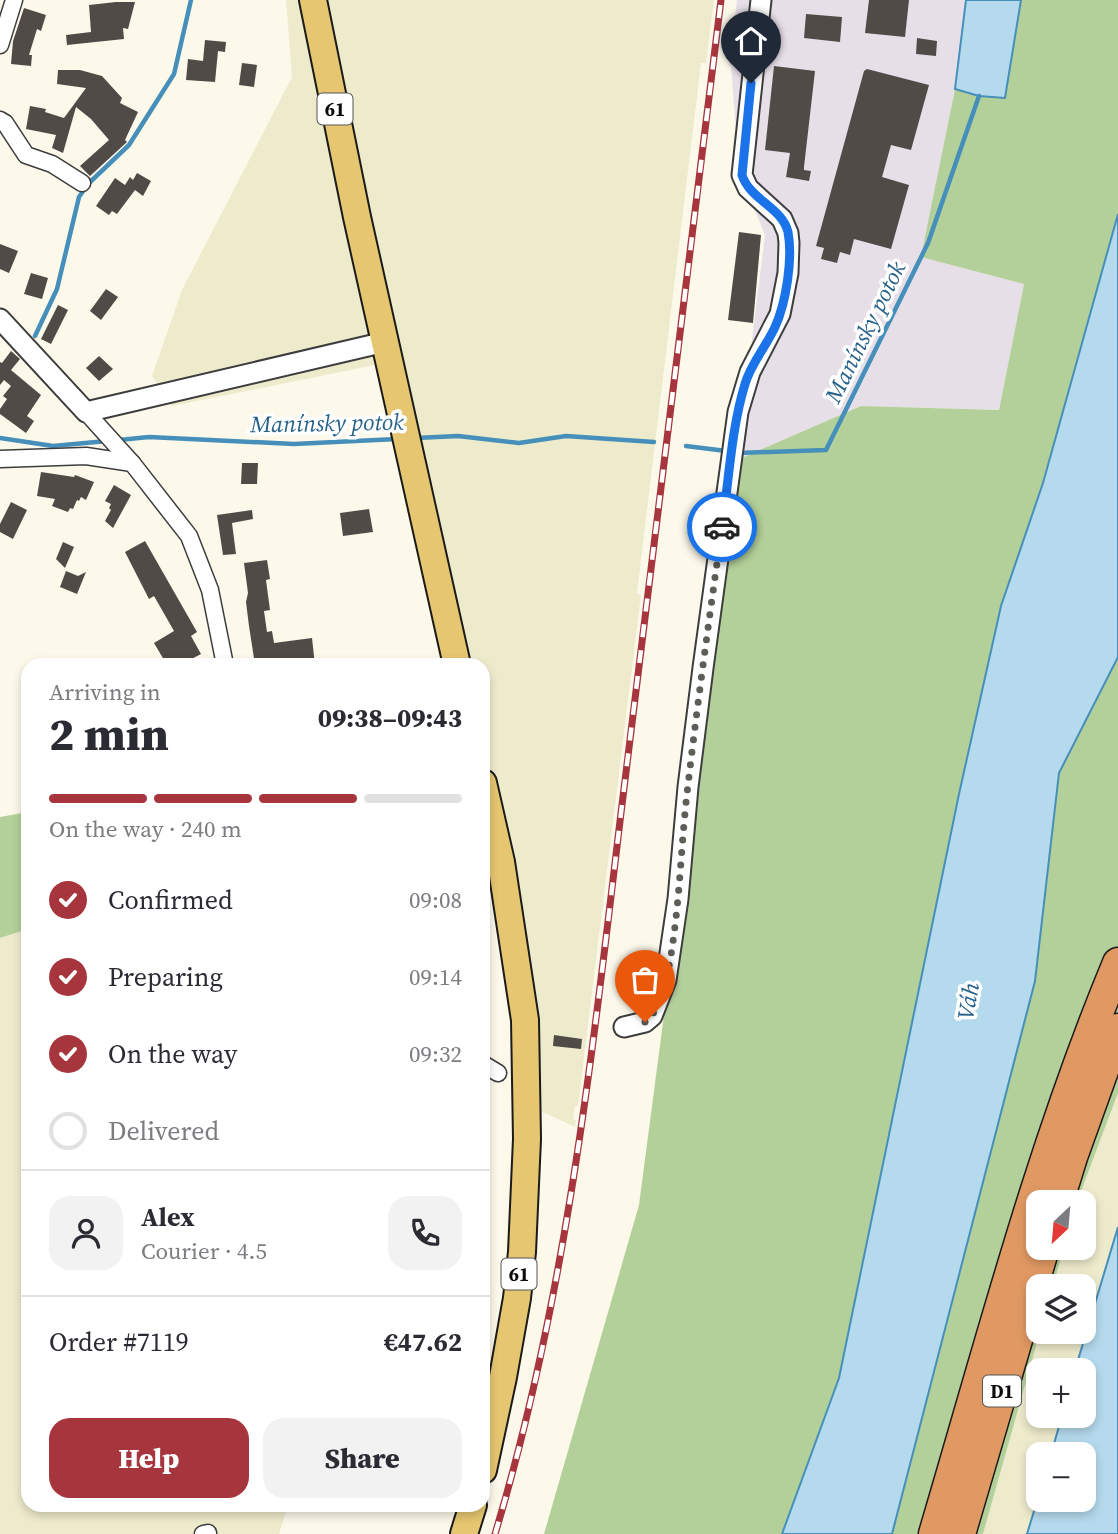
<!DOCTYPE html>
<meta charset="utf-8">
<style>
body{margin:0;font-family:"Source Serif 4",serif;background:#f2f2f3;color:#2b2b33;height:100vh;display:flex;flex-direction:column;font-size:26px;white-space:nowrap}
*{box-sizing:border-box;margin:0}
p{font-size:23px;color:#7c7c81}
.icon{flex:none;width:38px;height:38px;fill:none;stroke:currentColor;stroke-width:2;stroke-linecap:round;stroke-linejoin:round}
.map{position:relative;flex:1;overflow:hidden}
.drawer{position:absolute;left:21px;top:658px;width:469px;height:854px;display:flex;flex-direction:column;background:#fff;border-radius:21px;box-shadow:0 4px 10px #0003}
.drawer>*{flex:none}
.needle{width:46px;rotate:206deg}
.fabs{position:absolute;left:1026px;top:1190px;display:grid;gap:14px}
.fabs a{display:grid;place-items:center;width:70px;height:70px;border-radius:14px;background:#fff;box-shadow:0 4px 10px #0003;font-size:35px}
.pin{position:absolute;display:grid;place-items:center;width:60px;height:60px;color:#fff;margin:-72px -30px;border-radius:50% 50% 50% 0;rotate:-45deg;box-shadow:0 0 7px #0007}
.pin .icon{rotate:45deg}
.courier{position:absolute;display:grid;place-items:center;width:70px;height:70px;margin:-35px;border:5px solid #1a73e8;border-radius:50%;background:#fff;color:#222;box-shadow:0 2px 9px #0007}
.headline em{font-style:normal;font-weight:800}
.headline div{display:flex;flex-direction:column-reverse}
.headline{display:flex;align-items:center;justify-content:space-between;height:119px;padding:0 28px}
h1{font-size:46px;font-weight:800;line-height:52px}
.bar{display:grid;grid-template-columns:repeat(4,1fr);gap:10px 7px;align-content:center;height:84px;padding:0 28px}
.bar i{height:9px;border-radius:5px;background:#e1e1e2}
.bar .on{background:#a6353e}
.bar p{grid-column:span 4}
.line{display:flex;align-items:center;gap:18px;padding:0 28px;border-top:2px solid #e1e1e2}
.line div{flex:1}
.round{display:grid;place-items:center;flex:none;width:74px;height:74px;border-radius:21px;background:#f2f2f3}
ol{padding:0 28px;list-style:none}
li{display:flex;align-items:center;gap:21px;height:77px}
li p{margin-inline-start:auto}
li .icon{padding:7px;border-radius:50%;background:#a6353e;color:#fff;stroke-width:4}
li:last-child{color:#7c7c81}
li i{width:38px;height:38px;border:4px solid #e1e1e2;border-radius:50%}
.action{display:flex;gap:14px;margin-top:auto;padding:14px 28px}
.action a{flex:1;height:80px;border-radius:21px;background:#a6353e;color:#fff;font-size:28px;font-weight:800;line-height:80px;text-align:center}
.action a+a{background:#f2f2f3;color:#2b2b33}
.map>svg:first-child{display:block}
.industrial{fill:#e7dfe8}
.farmland{fill:#eeebcd}
.forest{fill:#b4d09a}
.water{fill:#b5daed;stroke:#468fba;stroke-width:2}
.lines{fill:none;stroke-linecap:round;stroke-linejoin:round}
.stream{stroke:#468fba;stroke-width:4.5}
.building{fill:#514b48}
.minor-casing{stroke:#3d3d3d;stroke-width:19}
.tertiary-casing{stroke:#3d3d3d;stroke-width:23}
.primary-casing{stroke:#1b1b1b;stroke-width:30}
.motorway-casing{stroke:#1b1b1b;stroke-width:33}
.minor{stroke:#fff;stroke-width:16}
.tertiary{stroke:#fff;stroke-width:19}
.primary{stroke:#e6c670;stroke-width:26}
.motorway{stroke:#e19963;stroke-width:30}
.rail-casing{stroke:#a6353e;stroke-width:7}
.rail{stroke:#fff;stroke-width:4.5;stroke-dasharray:13;stroke-linecap:butt}
.done{stroke:#5f5d58;stroke-width:7;stroke-dasharray:0 12.6}
.route{stroke:#1a73e8;stroke-width:9}
.labels{text-anchor:middle;stroke-width:7;stroke-linejoin:round;paint-order:stroke}
.shield{fill:#fff;stroke:#545454;stroke-width:2}
.shield-label{font-size:19px;font-weight:bold;fill:#0a0a0a}
.water-label{font-size:23px;font-style:italic;fill:#25618a;stroke:#fff}
</style>
<div class="map">
<svg width="1118" height="1534" viewBox="0 0 1118 1534">
<rect width="100%" height="100%" fill="#fcf8ea"/>
<path class="industrial" d="M737 0H966L955 89 922 257 1024 284 999 410 861 406 737 460 765 235 739 172 731 66 729 65Z"/>
<g class="farmland">
<path d="M286 0H714L706 63H701L637 593 641 595 578 1106H575L573 1119 576 1120 575 1127 541 1111 483 850V665H442L375 365 172 406 152 376 182 290 292 77Z"/>
<path d="M28 929V1505H288L279 1534H0V938Z"/>
<path d="M1118 1093V1227L1075 1370H1038V1416H1062L1051 1454H1038V1498L1027 1534H983L1040 1332H1083V1286H1053L1064 1248H1083V1202H1077Z"/>
</g>
<g class="forest">
<path d="M1021 0H1118V214L1043 483 1001 606 959 794 839 1378 782 1534H544L639 1205 737 460 861 406 999 410 1024 284 921 257 955 89 1005 98Z"/>
<path d="M1118 657V1093L1077 1202H1038V1248H1064L1053 1286H1038V1332H1040L983 1534H892L1035 981 1059 773Z"/>
<path d="M28 812V929L0 938V817Z"/>
</g>
<g class="water">
<path d="M966 0H1021L1005 98 979 96 955 89Z"/>
<path d="M1118 214V657L1059 773 1035 981 892 1534H782L839 1378 959 794 1001 606 1043 483Z"/>
<path d="M1118 1227V1534H1027L1038 1498 1083 1500V1454H1051L1062 1416H1083V1370H1075Z"/>
</g>
<g class="lines">
<g class="stream">
<path d="M35 336 57 289 79 197 88 184 129 145 174 74 191 0"/>
<path d="M0 438 53 446 107 441"/>
<path d="M416 438 458 436 519 443 566 436 654 442"/>
<path d="M119 440 149 437 294 444 397 439"/>
<path d="M686 446 726 451"/>
<path d="M738 453 826 450 928 243 979 96"/>
</g>
</g>
<g class="building">
<path d="M869 0H909L905 37 865 33Z"/>
<path d="M116 2H135L128 29 123 28 124 39 67 45 66 35 91 32 89 5Z"/>
<path d="M24 8 46 15 41 31 37 29 29 55H32L31 66 11 64 13 41Z"/>
<path d="M806 14 842 17 840 42 804 38Z"/>
<path d="M917 38 937 41 936 56 916 54Z"/>
<path d="M205 40 226 42 225 52 218 51 215 82 186 80 188 59 203 61Z"/>
<path d="M242 63 257 65 254 87 239 85Z"/>
<path d="M774 66 815 71 804 167V170L811 171 809 181 786 177 790 153 765 150Z"/>
<path d="M867 69 929 85 911 150 891 145 882 177 909 185 891 249 854 239 850 255 840 252 837 263 821 259 824 248 816 246 864 71Z"/>
<path d="M58 70H80L102 76 122 98 120 103 138 112 125 140 127 142 90 176 80 166 109 140 91 119 76 107 63 153 52 148 56 135 26 129 30 106 46 109 45 112 64 118 86 88 57 84Z"/>
<path d="M137 173 151 181 143 196 135 190 117 214 112 211 109 215 96 206 115 178 125 185 130 177 133 180Z"/>
<path d="M739 232 761 235 753 323 728 320Z"/>
<path d="M0 244 18 251 9 273 0 269Z"/>
<path d="M31 273 48 278 42 299 24 294Z"/>
<path d="M106 289 118 297 101 320 90 311Z"/>
<path d="M58 305 68 310 51 344 41 339Z"/>
<path d="M11 351 20 359 11 370 41 395 27 416 34 421 26 433 0 414V409L7 399 3 396 11 386 4 380 0 385V362L2 363Z"/>
<path d="M99 356 113 369 99 381 86 368Z"/>
<path d="M242 463H258L257 484H241Z"/>
<path d="M41 472 74 477 75 475 94 482 86 500 81 497 79 501 77 500 73 509 70 508 68 512 52 506 55 499 37 496Z"/>
<path d="M114 485 131 495 113 528 105 521 111 510 109 508 111 504 105 501Z"/>
<path d="M11 502 27 510 13 539 0 532V524Z"/>
<path d="M369 509 373 532 343 536 340 513Z"/>
<path d="M252 510 253 519 232 523 236 554 223 555 217 515Z"/>
<path d="M145 541 197 632 191 636 201 654 180 665H167L154 643 174 631 154 596 149 599 125 552Z"/>
<path d="M63 542 74 547 65 568 56 559Z"/>
<path d="M267 560 270 579 266 580 270 610 264 611 267 632 272 631 274 643 312 638 315 665H255L249 626 246 602 248 593 244 563Z"/>
<path d="M66 571 78 576 86 572 77 594 60 587Z"/>
<path d="M554 1035 582 1039 581 1049 553 1046Z"/>
</g>
<g class="lines">
<g class="minor-casing">
<g id="minor">
<path d="M0 45 14 0"/>
<path d="M0 120 5 123 26 155 52 164 82 183"/>
<path d="M86 412 132 463 189 536 210 590 225 665"/>
<path d="M0 459 86 456 132 463"/>
<path d="M483 1064 498 1073"/>
<path d="M203 1534 208 1533"/>
</g>
</g>
<g class="tertiary-casing">
<g id="tertiary">
<path d="M0 319 86 412 385 342"/>
<path d="M624 1027 645 1022 652 1016 666 980 678 899 688 787 703 668 738 412 750 372 780 314 788 273 789 243 788 233 782 219 748 188 742 175 761 0"/>
</g>
</g>
<g class="primary-casing">
<g id="primary">
<path d="M313 0 357 217 457 665"/>
<path d="M483 783 501 862 525 1020 527 1139 522 1252 517 1298 503 1377 483 1470"/>
<path d="M464 1534 473 1505"/>
</g>
</g>
<g class="motorway-casing">
<g id="motorway">
<path d="M1058 1202 1072 1157 1118 1029"/>
<path d="M934 1534C991 1342 1041 1148 1118 963"/>
<path d="M960 1534 1044 1248"/>
</g>
</g>
<use href="#minor" class="minor"/>
<use href="#tertiary" class="tertiary"/>
<use href="#primary" class="primary"/>
<use href="#motorway" class="motorway"/>
<g class="rail-casing">
<path id="rail" d="M495 1534C566 1299 592 1055 621 813 654 542 688 271 721 0"/>
</g>
<use href="#rail" class="rail"/>
</g>
<g class="lines">
<path class="done" d="M645 1022C657 1012 663 996 666 981 680 917 680 850 688 785 698 699 710 613 722 527"/>
<path class="route" d="M722 527C729 480 731 430 745 384 751 363 766 347 775 327 786 303 793 259 788 232 782 207 750 200 742 175L751 83"/>
</g>
<g class="labels">
<g class="shield">
<rect x="317.5" y="93.5" width="35" height="31" rx="5"/>
<rect x="501.5" y="1258.5" width="35" height="31" rx="5"/>
<rect x="983" y="1375.5" width="38" height="31" rx="5"/>
</g>
<g class="shield-label">
<text x="335" y="116">61</text>
<text x="519" y="1281">61</text>
<text x="1002" y="1398">D1</text>
</g>
<g class="water-label">
<text transform="translate(865 332) rotate(-64)" y="8">Manínsky potok</text>
<text transform="translate(327 423) rotate(-1)" y="8">Manínsky potok</text>
<text transform="translate(968 1001) rotate(-80)" y="8">Váh</text>
</g>
</g>
</svg>
<div class="fabs">
<a><svg class="needle" viewBox="-14 -14 28 28"><path d="M0-13l5 13h-10z" fill="#e53935"/><path d="M0 13l5-13h-10z" fill="#7c7c81"/></svg></a>
<a><svg class="icon" aria-label="layers" viewBox="0 0 24 24"><path d="M12 4l9 5-9 5-9-5zM3 14l9 5 9-5"/></svg></a>
<a>+</a>
<a>−</a>
</div>
<div class="pin" style="left:645px;top:1022px;background:#ea580c"><svg class="icon" aria-label="bag" viewBox="0 0 24 24"><path d="M5 8h14l-1 12H6zM9 8a3 3 0 0 1 6 0"/></svg></div>
<div class="pin" style="left:751px;top:83px;background:#1f2937"><svg class="icon" aria-label="home" viewBox="0 0 24 24"><path d="M3 11l9-7 9 7M6 9v11h12V9"/></svg></div>
<div class="courier" style="left:722px;top:527px"><svg class="icon" aria-label="car" viewBox="0 0 24 24"><path d="M5 17H2v-5l4-1 3-4h7l3 4 3 1v5h-3M9 17h6M6 11h13"/><circle cx="7" cy="17" r="2"/><circle cx="17" cy="17" r="2"/></svg></div>
<section class="drawer">
<div class="headline"><div><h1>2 min</h1><p>Arriving in</p></div><em>09:38–09:43</em></div>
<div class="bar"><i class="on"></i><i class="on"></i><i class="on"></i><i></i><p>On the way · 240 m</p></div>
<ol>
<li><svg class="icon" aria-label="check" viewBox="0 0 24 24"><path d="M5 12l5 5 9-10"/></svg>Confirmed<p>09:08</p></li>
<li><svg class="icon" aria-label="check" viewBox="0 0 24 24"><path d="M5 12l5 5 9-10"/></svg>Preparing<p>09:14</p></li>
<li><svg class="icon" aria-label="check" viewBox="0 0 24 24"><path d="M5 12l5 5 9-10"/></svg>On the way<p>09:32</p></li>
<li><i></i>Delivered</li>
</ol>
<div class="line" style="height:126px"><a class="round"><svg class="icon" aria-label="person" viewBox="0 0 24 24"><circle cx="12" cy="8" r="4"/><path d="M4 21q1-7 8-7t8 7"/></svg></a><div><b>Alex</b><p>Courier · 4.5</p></div><a class="round"><svg class="icon" aria-label="phone" viewBox="0 0 24 24"><path d="M5 4h4l2 5-3 2q2 4 5 5l2-3 5 2v4C11 20 4 13 5 4z"/></svg></a></div>
<div class="line" style="height:91px"><div>Order #7119</div><b>€47.62</b></div>
<div class="action"><a>Help</a><a>Share</a></div>
</section>
</div>
